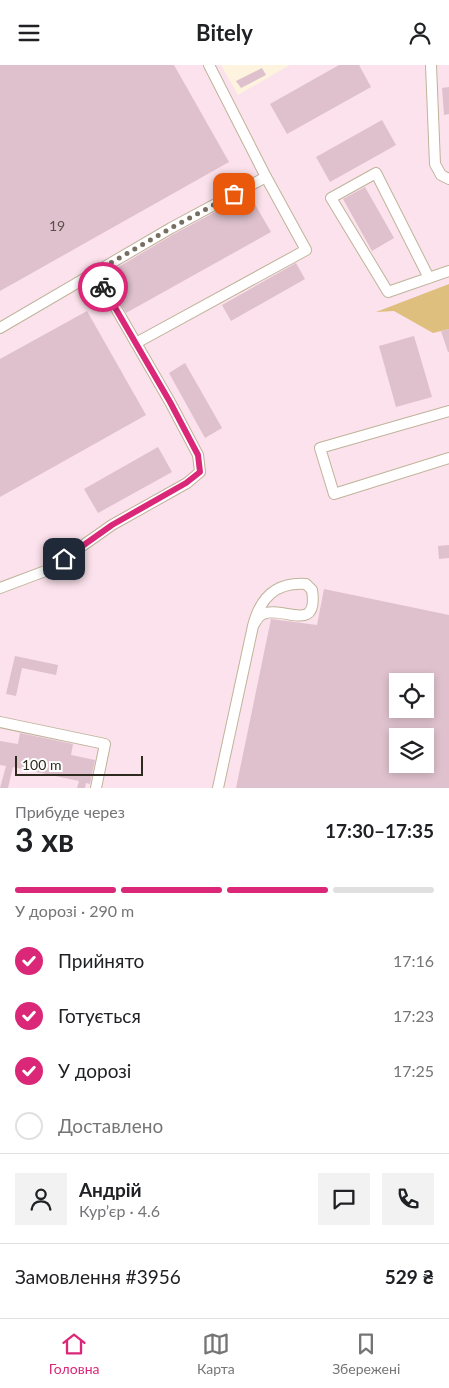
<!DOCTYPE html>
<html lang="uk">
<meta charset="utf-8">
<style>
body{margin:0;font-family:Lato,sans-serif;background:#f2f2f2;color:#202124;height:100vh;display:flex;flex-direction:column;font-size:19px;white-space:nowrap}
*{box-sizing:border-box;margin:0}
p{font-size:16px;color:#757577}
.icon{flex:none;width:28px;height:28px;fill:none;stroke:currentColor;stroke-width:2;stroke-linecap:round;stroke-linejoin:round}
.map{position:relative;height:723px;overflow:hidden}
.sheet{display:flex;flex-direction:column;background:#fff;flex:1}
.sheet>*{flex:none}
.buttons{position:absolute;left:389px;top:608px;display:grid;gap:10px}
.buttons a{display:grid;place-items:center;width:45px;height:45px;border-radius:0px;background:#fff;box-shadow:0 2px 8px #0003;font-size:25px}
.scale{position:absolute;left:15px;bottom:12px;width:128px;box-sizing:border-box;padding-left:5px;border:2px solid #2f2a20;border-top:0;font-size:14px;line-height:18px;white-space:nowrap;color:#2f2a20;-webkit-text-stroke:4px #fff;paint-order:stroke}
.pin{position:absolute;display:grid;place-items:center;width:42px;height:42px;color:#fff;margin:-21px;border-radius:10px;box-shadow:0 2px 8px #0006}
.courier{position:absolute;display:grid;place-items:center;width:50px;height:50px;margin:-25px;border:4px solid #db2777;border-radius:50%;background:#fff;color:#222;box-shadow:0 1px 6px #0007}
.head em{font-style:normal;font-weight:700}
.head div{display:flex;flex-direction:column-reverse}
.head{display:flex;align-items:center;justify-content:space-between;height:85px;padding:0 15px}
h1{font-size:32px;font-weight:700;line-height:38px}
.bar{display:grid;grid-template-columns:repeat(4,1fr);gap:8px 5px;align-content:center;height:60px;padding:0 15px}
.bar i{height:6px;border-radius:4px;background:#e0e0e0}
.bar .on{background:#db2777}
.bar p{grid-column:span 4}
.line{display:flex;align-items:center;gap:12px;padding:0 15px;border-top:1px solid #e0e0e0}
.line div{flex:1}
.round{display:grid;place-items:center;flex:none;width:52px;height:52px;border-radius:0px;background:#f2f2f2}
ol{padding:0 15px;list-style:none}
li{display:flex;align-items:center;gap:15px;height:55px}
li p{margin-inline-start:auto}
li .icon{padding:5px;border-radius:50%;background:#db2777;color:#fff;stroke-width:4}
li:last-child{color:#757577}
li i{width:28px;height:28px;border:2px solid #e0e0e0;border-radius:50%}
header{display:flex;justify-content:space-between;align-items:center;height:65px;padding:0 15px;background:#fff;font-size:22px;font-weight:700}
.menu{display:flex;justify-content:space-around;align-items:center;height:70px;border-top:1px solid #e0e0e0;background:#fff;font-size:14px;color:#757577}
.menu a{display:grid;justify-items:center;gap:2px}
.menu .on{color:#db2777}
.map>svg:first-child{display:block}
.industrial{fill:#fce2ec;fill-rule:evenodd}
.forest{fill:#debf7d}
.building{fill:#dec1cc;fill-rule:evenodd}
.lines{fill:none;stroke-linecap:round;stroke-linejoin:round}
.minor-casing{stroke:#bfb39a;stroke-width:12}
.minor{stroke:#fff;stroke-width:10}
.done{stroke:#777062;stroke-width:5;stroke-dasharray:0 9}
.route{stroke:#db2777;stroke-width:6}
.labels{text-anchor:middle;stroke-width:4;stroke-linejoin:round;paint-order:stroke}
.number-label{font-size:14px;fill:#5b504b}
</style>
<header><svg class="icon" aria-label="menu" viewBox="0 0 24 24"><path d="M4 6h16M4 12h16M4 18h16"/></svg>Bitely<svg class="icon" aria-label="person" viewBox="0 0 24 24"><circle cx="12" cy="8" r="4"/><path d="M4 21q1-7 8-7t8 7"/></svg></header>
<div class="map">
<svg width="449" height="723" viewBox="0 0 449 723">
<rect width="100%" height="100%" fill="#fdf3de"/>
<path class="industrial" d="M0 0H221L238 30 290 0H449V723H0ZM398 616H425V644H398ZM398 671H425V699H398Z"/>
<path class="forest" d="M449 219V264L433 268 394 246 376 247Z"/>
<g class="building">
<path d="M0 0H174L229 97 0 226Z"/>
<path d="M339 0H359L371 22 287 69 270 39Z"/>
<path d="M262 3 266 10 241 23 236 16Z"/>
<path d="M449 22V49L444 50 442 23Z"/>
<path d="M382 55 396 80 330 117 316 92Z"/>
<path d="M365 122 394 173 372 186 343 134Z"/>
<path d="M249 129 271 167 126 248 105 210 174 169Z"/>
<path d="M296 198 305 214 231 256 222 240Z"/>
<path d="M87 246 146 350 0 432V294Z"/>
<path d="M449 264V287H448L441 266Z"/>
<path d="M414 271 432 332 396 342 379 281Z"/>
<path d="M185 298 222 363 205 373 169 308Z"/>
<path d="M158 382 172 407 98 448 84 424Z"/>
<path d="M449 480V493L439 494 438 481Z"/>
<path d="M324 524 449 550V723H236L271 554 317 560ZM398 616H425V644H398ZM398 671H425V699H398Z"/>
<path d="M15 591 58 600 56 610 22 603 16 631 6 629Z"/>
<path d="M20 668 73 679 71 690 95 695 90 719 86 718 85 723H77L79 716 13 702 8 723H0L6 701 0 700V676L18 679Z"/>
</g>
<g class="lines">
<g class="minor-casing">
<g id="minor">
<path d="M431 0 435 99 441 110 449 114"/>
<path d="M429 213 376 108 331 133 388 227 449 206"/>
<path d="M0 263 171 163 266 112"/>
<path d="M136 278 306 185 266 112 209 0"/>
<path d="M449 346 320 383 334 429 449 393"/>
<path d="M0 523 48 505 112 460 187 418 200 407 198 390 170 337 95 207"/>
<path d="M0 657 105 679 96 723"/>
<path d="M218 723 253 561C260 533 275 517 306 519L312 525C319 570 282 540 263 549 258 551 256 556 253 561"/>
</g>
</g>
<use href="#minor" class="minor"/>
</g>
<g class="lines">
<path class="done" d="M103 222 95 207 171 163 234 129"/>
<path class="route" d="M64 494 112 460 186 418 200 407 198 390 170 337 103 222"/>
</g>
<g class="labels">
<g class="number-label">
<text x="57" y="166">19</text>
</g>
</g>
</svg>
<div class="buttons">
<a><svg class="icon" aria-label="locate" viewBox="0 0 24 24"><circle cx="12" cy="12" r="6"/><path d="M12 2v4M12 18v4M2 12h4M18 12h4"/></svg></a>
<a><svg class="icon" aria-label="layers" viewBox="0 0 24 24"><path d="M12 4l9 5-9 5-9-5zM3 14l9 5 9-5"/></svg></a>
</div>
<div class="scale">100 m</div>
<div class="pin" style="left:234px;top:129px;background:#ea580c"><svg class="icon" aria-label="bag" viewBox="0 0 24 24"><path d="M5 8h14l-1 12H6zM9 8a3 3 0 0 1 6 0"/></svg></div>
<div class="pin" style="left:64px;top:494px;background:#1f2937"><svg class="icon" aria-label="home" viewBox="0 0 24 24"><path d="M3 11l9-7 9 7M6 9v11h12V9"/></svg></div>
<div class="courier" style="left:103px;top:222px"><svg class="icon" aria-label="bike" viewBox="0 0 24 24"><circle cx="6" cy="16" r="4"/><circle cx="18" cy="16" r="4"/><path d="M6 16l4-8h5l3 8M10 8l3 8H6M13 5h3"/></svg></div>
</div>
<section class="sheet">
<div class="head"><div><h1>3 хв</h1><p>Прибуде через</p></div><em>17:30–17:35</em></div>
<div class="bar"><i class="on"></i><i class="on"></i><i class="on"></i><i></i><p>У дорозі · 290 m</p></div>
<ol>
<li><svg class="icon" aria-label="check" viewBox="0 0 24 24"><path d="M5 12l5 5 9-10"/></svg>Прийнято<p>17:16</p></li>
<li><svg class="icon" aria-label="check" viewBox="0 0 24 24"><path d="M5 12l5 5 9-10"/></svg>Готується<p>17:23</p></li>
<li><svg class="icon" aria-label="check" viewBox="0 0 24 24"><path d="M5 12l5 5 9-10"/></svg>У дорозі<p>17:25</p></li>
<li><i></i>Доставлено</li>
</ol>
<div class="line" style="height:90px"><a class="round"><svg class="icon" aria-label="person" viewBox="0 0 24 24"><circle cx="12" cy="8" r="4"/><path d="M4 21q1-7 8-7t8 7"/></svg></a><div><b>Андрій</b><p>Кур’єр · 4.6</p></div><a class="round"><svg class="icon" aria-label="chat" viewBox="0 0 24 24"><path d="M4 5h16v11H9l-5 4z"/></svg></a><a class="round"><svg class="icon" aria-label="phone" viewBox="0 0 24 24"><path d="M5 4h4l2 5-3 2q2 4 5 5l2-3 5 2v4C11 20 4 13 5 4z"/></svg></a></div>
<div class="line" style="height:65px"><div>Замовлення #3956</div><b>529 ₴</b></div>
</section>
<nav class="menu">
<a class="on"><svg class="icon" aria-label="home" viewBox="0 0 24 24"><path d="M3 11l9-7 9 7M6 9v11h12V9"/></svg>Головна</a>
<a><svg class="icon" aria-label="map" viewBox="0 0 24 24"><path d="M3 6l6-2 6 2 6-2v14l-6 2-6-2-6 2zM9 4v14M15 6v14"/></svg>Карта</a>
<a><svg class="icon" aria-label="saved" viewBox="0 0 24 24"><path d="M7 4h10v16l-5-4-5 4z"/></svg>Збережені</a>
</nav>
